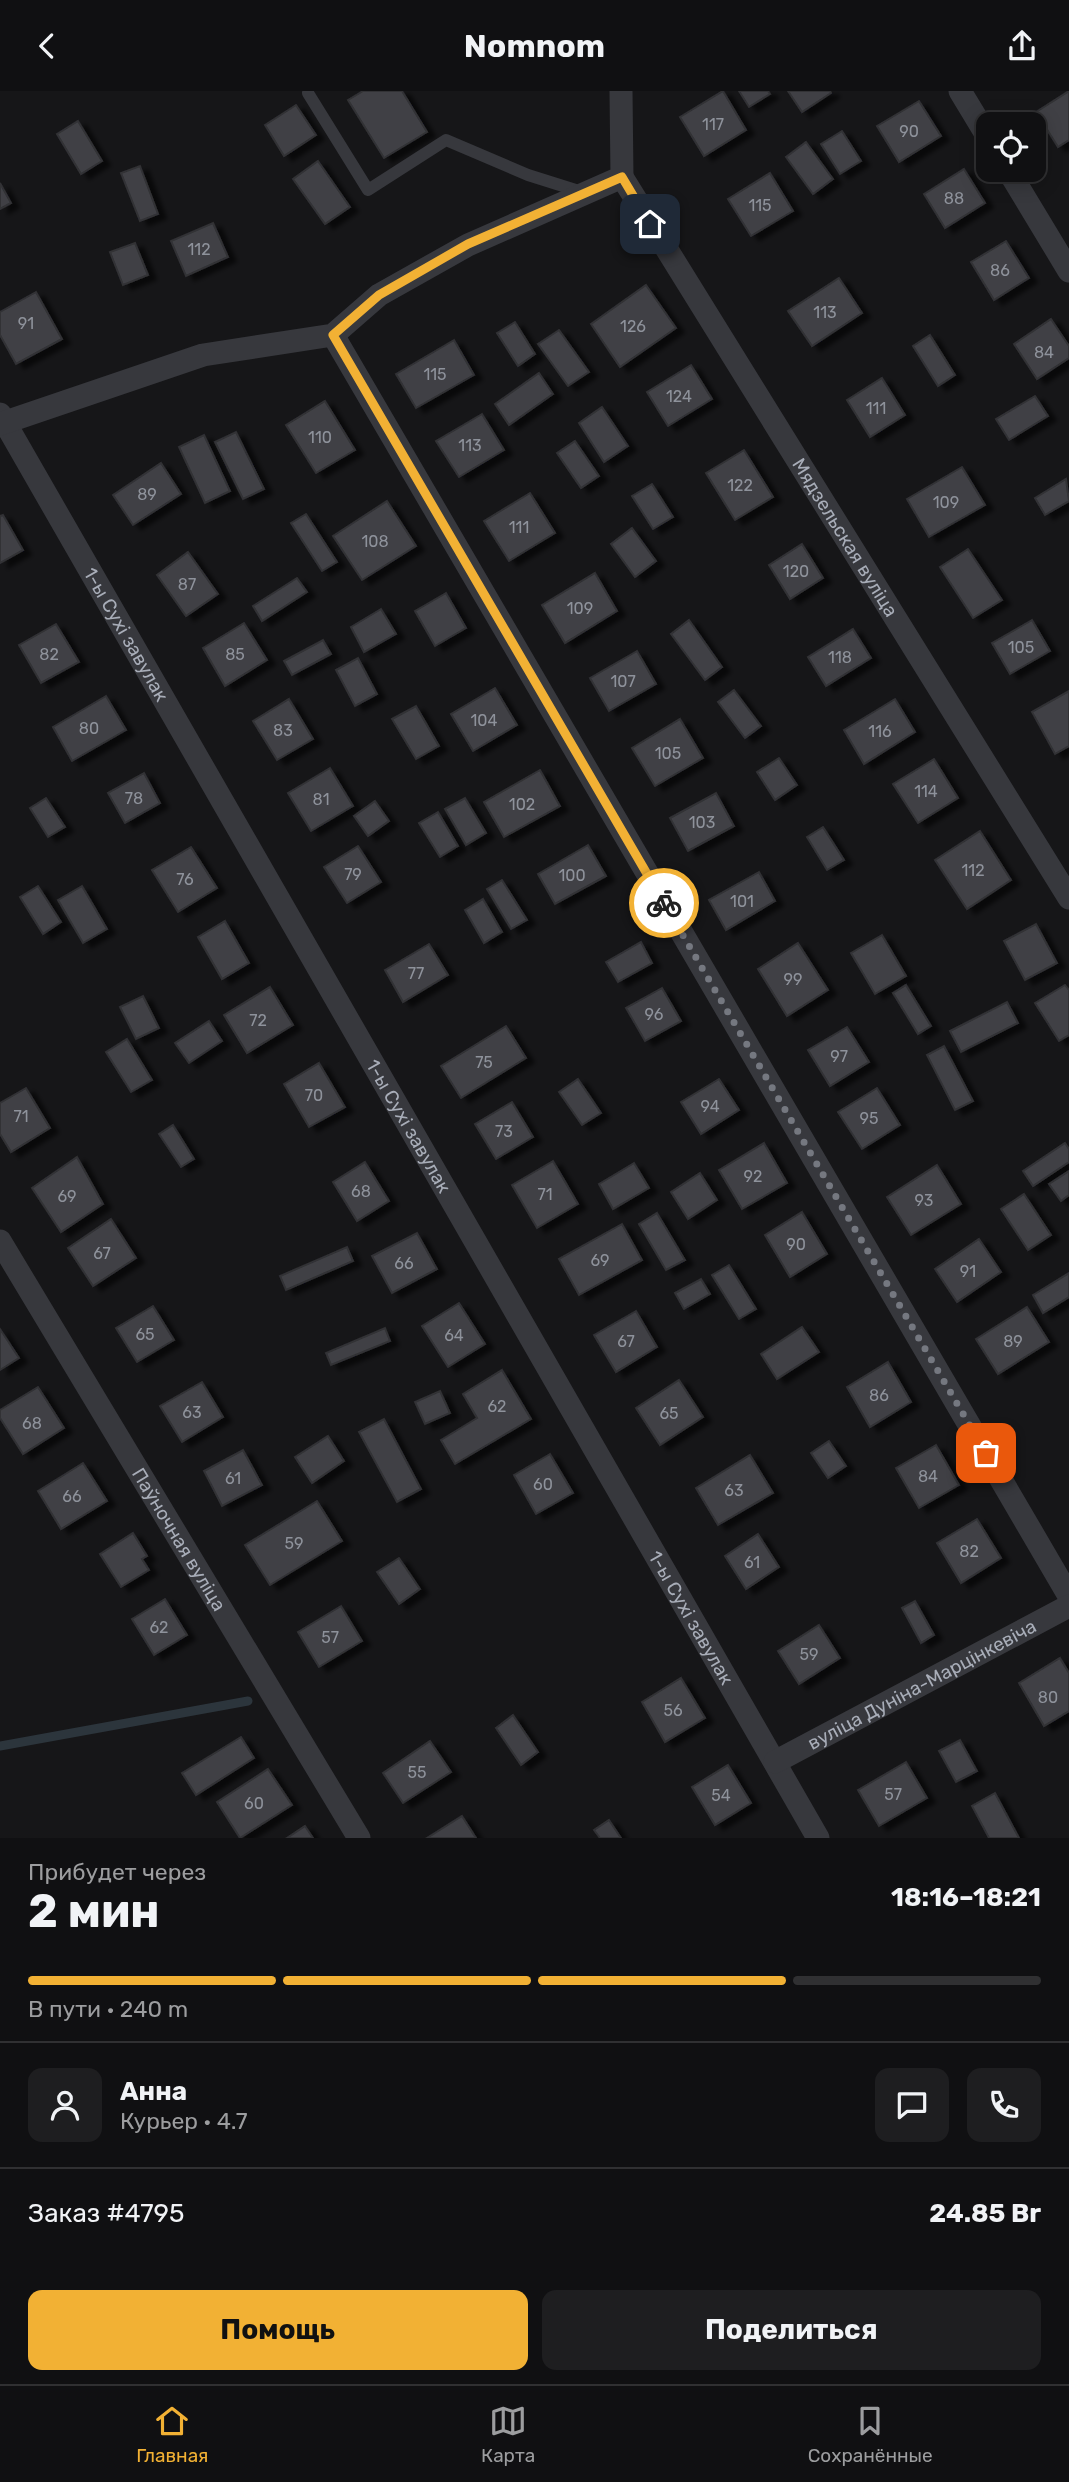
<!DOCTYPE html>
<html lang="ru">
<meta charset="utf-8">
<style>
body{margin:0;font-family:Rubik,sans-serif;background:#1e1e20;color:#f1f3f6;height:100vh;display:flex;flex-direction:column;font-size:26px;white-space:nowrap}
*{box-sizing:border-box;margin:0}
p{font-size:23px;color:#9c9d9f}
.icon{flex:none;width:38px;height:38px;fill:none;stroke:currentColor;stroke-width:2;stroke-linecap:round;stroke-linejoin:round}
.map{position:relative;height:1747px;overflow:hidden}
.details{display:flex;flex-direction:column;background:#101012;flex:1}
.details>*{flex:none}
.controls{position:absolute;left:976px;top:21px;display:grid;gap:14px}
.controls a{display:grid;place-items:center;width:70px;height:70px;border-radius:14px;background:#101012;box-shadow:0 4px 18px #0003,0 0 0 2px #303032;font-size:35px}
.pin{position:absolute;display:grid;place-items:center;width:60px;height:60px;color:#fff;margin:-30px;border-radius:14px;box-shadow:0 4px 10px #0006}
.courier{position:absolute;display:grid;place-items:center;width:70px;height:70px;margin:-35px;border:5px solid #f2b134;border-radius:50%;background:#fff;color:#222;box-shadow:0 2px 9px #0007}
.head em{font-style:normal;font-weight:700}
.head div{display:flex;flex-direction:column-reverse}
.head{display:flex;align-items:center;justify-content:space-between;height:119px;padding:0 28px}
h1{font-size:46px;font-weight:700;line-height:52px}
.bar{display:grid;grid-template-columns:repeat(4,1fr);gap:10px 7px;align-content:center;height:84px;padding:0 28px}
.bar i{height:9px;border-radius:5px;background:#303032}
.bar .on{background:#f2b134}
.bar p{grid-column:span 4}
.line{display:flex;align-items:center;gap:18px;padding:0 28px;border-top:2px solid #303032}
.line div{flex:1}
.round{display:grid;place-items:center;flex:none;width:74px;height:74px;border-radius:14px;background:#1e1e20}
.button{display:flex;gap:14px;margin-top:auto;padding:14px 28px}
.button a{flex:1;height:80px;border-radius:14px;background:#f2b134;color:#111;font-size:28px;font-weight:700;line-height:80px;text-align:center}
.button a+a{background:#1e1e20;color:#f1f3f6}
header{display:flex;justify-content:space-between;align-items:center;height:91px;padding:0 28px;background:#101012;font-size:32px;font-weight:700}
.dock{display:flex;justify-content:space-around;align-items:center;height:98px;border-top:2px solid #303032;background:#101012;font-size:19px;color:#9c9d9f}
.dock a{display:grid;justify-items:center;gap:4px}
.dock .on{color:#f2b134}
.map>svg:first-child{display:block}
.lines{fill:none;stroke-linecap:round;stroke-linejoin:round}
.stream{stroke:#2c353c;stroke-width:9}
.building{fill:#404145;stroke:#303034;stroke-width:2;filter:url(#shadow)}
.lane{stroke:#37383d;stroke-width:12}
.street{stroke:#37383d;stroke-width:23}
.done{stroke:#757880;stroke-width:7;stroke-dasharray:0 12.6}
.route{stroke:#f2b134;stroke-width:9}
.labels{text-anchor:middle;stroke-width:5;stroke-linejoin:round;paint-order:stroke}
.number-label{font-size:16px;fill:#8e929b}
.street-label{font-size:19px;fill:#a8adb8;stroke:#111113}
</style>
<header><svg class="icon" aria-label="back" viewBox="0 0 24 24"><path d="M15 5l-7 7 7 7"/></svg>Nomnom<svg class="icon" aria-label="share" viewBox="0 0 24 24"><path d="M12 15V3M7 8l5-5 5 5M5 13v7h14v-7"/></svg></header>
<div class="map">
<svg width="1069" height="1747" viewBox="0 0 1069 1747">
<defs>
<filter id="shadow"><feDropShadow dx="8" dy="4.5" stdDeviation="2" flood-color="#0009"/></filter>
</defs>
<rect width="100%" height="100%" fill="#161618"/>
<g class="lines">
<path class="stream" d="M0 1655 248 1610"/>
</g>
<g class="building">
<path d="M363 0H402L427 41 384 67 348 9Z"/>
<path d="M723 0 746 39 704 65 680 26Z"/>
<path d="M739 0H768L770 3 749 16Z"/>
<path d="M788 0H830L831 2 802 21Z"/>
<path d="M1069 0V49L1058 56 1036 21Z"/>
<path d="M919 10 941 45 899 71 877 35Z"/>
<path d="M296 14 316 44 284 65 265 34Z"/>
<path d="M78 30 102 70 81 83 57 43Z"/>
<path d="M842 40 861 70 840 83 821 53Z"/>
<path d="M806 51 833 88 813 103 786 66Z"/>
<path d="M318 70 350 116 325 133 293 88Z"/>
<path d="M140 75 158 123 140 130 121 82Z"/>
<path d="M964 78 985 112 945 137 924 103Z"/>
<path d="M770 82 793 120 751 145 728 108Z"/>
<path d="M0 92 11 112 0 118Z"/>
<path d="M213 132 228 166 186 185 171 150Z"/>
<path d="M1006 150 1029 187 994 209 971 171Z"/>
<path d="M135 152 148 184 123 194 110 161Z"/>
<path d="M839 187 862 222 812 255 788 220Z"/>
<path d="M646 194 676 237 620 276 591 233Z"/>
<path d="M36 201 62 248 16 273 0 244V221Z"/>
<path d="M1051 228 1069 255V267L1037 288 1014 253Z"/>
<path d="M515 231 535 263 518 275 497 242Z"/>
<path d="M559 239 589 281 568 295 538 253Z"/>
<path d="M930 244 955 284 938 295 913 255Z"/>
<path d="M454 249 474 284 416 317 396 283Z"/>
<path d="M691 274 712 308 668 335 647 301Z"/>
<path d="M539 282 553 303 509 334 495 313Z"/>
<path d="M882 287 905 324 870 346 847 309Z"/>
<path d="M1035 305 1048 325 1009 349 996 328Z"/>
<path d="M325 310 355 359 316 382 286 334Z"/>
<path d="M602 316 628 355 604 371 579 332Z"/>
<path d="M482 323 504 359 459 386 436 350Z"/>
<path d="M236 341 264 398 243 408 215 351Z"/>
<path d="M204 344 230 400 205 412 179 356Z"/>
<path d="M575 350 599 385 581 397 557 362Z"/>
<path d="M744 359 773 406 735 429 706 382Z"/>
<path d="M161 372 181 403 133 434 113 404Z"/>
<path d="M962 376 985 414 929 446 907 408Z"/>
<path d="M1066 388 1069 410 1045 424 1035 407Z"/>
<path d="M652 393 673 426 653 438 632 405Z"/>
<path d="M530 402 555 442 509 470 484 430Z"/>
<path d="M387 410 416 455 362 489 333 445Z"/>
<path d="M306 423 337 471 322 480 291 432Z"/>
<path d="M3 424 23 459 0 472V425Z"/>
<path d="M632 437 656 470 635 486 611 453Z"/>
<path d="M802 453 823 487 790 508 769 474Z"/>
<path d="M968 458 1002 509 973 527 940 476Z"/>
<path d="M188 461 218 503 186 525 157 484Z"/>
<path d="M595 482 617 520 565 552 542 514Z"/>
<path d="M297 487 307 501 262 530 253 515Z"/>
<path d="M446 502 466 537 435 555 415 520Z"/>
<path d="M381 518 396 543 364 561 351 536Z"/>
<path d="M689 529 722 576 705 589 671 543Z"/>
<path d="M1032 529 1050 560 1010 583 992 552Z"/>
<path d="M244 532 267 569 225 595 203 557Z"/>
<path d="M56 533 79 571 41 592 19 554Z"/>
<path d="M853 538 871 567 826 595 808 566Z"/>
<path d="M323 549 331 563 292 584 284 570Z"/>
<path d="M637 560 656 593 609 620 590 587Z"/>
<path d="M358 567 377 603 355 615 336 579Z"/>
<path d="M495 597 517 634 473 660 451 623Z"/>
<path d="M734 599 761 635 745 647 718 611Z"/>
<path d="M1069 600V655L1055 663 1032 621Z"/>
<path d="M106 605 126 639 72 670 53 636Z"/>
<path d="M289 608 313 648 277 669 253 630Z"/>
<path d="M895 608 915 641 864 673 844 639Z"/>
<path d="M416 615 439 655 416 668 392 628Z"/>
<path d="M680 628 703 667 655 695 632 657Z"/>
<path d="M779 667 797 694 775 709 757 681Z"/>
<path d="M934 668 958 707 918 732 893 693Z"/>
<path d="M330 677 353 715 311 740 288 702Z"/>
<path d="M540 679 560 715 504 746 484 711Z"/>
<path d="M144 682 160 712 125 732 108 702Z"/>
<path d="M716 702 734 735 688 760 670 727Z"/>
<path d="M46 707 65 736 48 746 30 717Z"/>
<path d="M465 707 486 742 466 754 445 718Z"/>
<path d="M375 710 389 730 368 745 354 725Z"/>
<path d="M438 721 458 755 440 766 419 732Z"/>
<path d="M823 736 844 769 827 779 807 746Z"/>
<path d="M980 740 1011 789 967 818 935 769Z"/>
<path d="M588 754 606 785 555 813 538 783Z"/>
<path d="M358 755 381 791 347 812 324 776Z"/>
<path d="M191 756 217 797 178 821 152 779Z"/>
<path d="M759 781 775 810 726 839 709 809Z"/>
<path d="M502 789 527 829 511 838 487 798Z"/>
<path d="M38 795 61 831 43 843 20 806Z"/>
<path d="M82 795 107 838 83 852 58 809Z"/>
<path d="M483 808 502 841 484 852 465 819Z"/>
<path d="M225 830 249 872 222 888 198 846Z"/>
<path d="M1036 833 1057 872 1025 889 1004 850Z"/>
<path d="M882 844 906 885 875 903 851 862Z"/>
<path d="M641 851 652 872 618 891 606 871Z"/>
<path d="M798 852 828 899 787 925 758 878Z"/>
<path d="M429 853 448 884 403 911 385 879Z"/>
<path d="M906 894 931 935 918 943 893 902Z"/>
<path d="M1065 894 1069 899V944L1059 950 1035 912Z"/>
<path d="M270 896 293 934 247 962 224 924Z"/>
<path d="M662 897 681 930 645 950 626 917Z"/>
<path d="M143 905 159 937 136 948 120 916Z"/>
<path d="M1007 911 1018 932 961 961 950 940Z"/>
<path d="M209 930 222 950 189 972 175 952Z"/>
<path d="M506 935 526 967 461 1007 441 975Z"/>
<path d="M847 936 869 971 830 995 808 959Z"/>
<path d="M127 948 152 989 131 1001 106 961Z"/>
<path d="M944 955 973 1010 955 1019 927 964Z"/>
<path d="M319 972 345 1016 309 1036 284 993Z"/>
<path d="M578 988 601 1022 582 1034 559 1001Z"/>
<path d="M719 988 739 1019 701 1043 681 1011Z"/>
<path d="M26 997 50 1037 11 1061 0 1043V1012Z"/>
<path d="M877 997 900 1034 862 1058 838 1021Z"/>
<path d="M512 1011 533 1046 496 1068 475 1033Z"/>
<path d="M173 1034 194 1068 181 1076 159 1043Z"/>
<path d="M764 1052 787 1092 742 1118 719 1079Z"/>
<path d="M1065 1052 1069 1058V1071L1033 1095 1023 1080Z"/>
<path d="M77 1066 103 1113 61 1141 32 1097Z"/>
<path d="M553 1070 578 1113 537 1137 512 1094Z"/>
<path d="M365 1071 389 1110 357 1130 333 1091Z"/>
<path d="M634 1072 649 1097 613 1118 599 1093Z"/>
<path d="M937 1074 961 1113 911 1144 887 1106Z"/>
<path d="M1069 1080V1104L1061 1110 1049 1093Z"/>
<path d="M700 1082 717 1109 688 1128 671 1101Z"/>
<path d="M1024 1103 1051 1144 1028 1159 1001 1118Z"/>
<path d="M802 1121 827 1163 790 1186 765 1144Z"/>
<path d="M657 1122 685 1169 666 1179 639 1133Z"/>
<path d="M111 1128 136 1167 93 1195 68 1157Z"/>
<path d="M622 1133 642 1169 579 1204 559 1168Z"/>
<path d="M417 1142 437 1178 392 1202 372 1165Z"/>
<path d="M979 1148 1001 1181 957 1211 935 1178Z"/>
<path d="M347 1156 353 1170 286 1199 280 1185Z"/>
<path d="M729 1174 756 1218 739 1228 712 1184Z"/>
<path d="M1069 1182V1206L1043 1222 1033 1204Z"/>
<path d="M701 1188 710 1203 684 1218 675 1202Z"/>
<path d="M459 1212 485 1253 448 1276 422 1235Z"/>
<path d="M153 1215 174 1249 137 1271 116 1237Z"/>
<path d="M1027 1216 1049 1251 998 1283 976 1248Z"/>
<path d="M636 1220 657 1256 616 1281 594 1244Z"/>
<path d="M802 1236 819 1261 777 1288 761 1263Z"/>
<path d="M385 1237 390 1250 331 1274 326 1262Z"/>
<path d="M0 1238 19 1267 0 1279Z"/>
<path d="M888 1271 911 1311 870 1336 847 1296Z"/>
<path d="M502 1279 531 1328 455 1373 441 1349 477 1327 463 1303Z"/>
<path d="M679 1289 703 1326 660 1354 636 1317Z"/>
<path d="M202 1291 223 1326 182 1351 160 1315Z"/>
<path d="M38 1296 64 1337 23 1363 0 1327V1319Z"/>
<path d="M440 1300 450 1322 425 1333 415 1311Z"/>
<path d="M384 1328 421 1398 397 1411 359 1341Z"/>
<path d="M328 1345 344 1370 312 1392 295 1366Z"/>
<path d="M829 1350 846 1375 828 1387 811 1362Z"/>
<path d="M936 1354 959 1394 919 1417 896 1377Z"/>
<path d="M243 1359 262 1394 222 1415 204 1380Z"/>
<path d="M550 1363 573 1402 536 1423 514 1384Z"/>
<path d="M750 1364 773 1402 718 1434 696 1397Z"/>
<path d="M83 1372 107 1410 61 1438 38 1400Z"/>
<path d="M317 1410 342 1450 270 1494 245 1454Z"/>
<path d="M977 1428 1001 1467 961 1492 937 1452Z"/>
<path d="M133 1442 147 1465 142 1468 149 1479 121 1496 100 1463Z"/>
<path d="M758 1443 779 1476 746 1498 725 1465Z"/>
<path d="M399 1467 420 1498 399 1513 377 1481Z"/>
<path d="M165 1508 187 1544 154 1564 132 1528Z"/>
<path d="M915 1510 934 1544 921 1552 902 1517Z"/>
<path d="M341 1515 362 1550 319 1576 298 1541Z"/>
<path d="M819 1534 840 1567 799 1593 778 1560Z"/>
<path d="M1060 1567 1069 1582V1620L1044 1635 1019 1592Z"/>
<path d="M681 1587 705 1627 665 1651 642 1611Z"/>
<path d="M513 1624 538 1661 521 1674 496 1637Z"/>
<path d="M241 1646 254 1667 196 1704 182 1682Z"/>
<path d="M960 1649 977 1680 956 1691 939 1660Z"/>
<path d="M430 1650 451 1681 403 1712 383 1682Z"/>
<path d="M906 1671 927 1707 879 1735 858 1699Z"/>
<path d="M728 1674 751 1712 715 1734 692 1696Z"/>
<path d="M268 1678 292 1714 240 1747 217 1711Z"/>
<path d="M995 1702 1019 1747H989L972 1715Z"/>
<path d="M462 1725 476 1747H427Z"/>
<path d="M609 1729 621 1747H600L594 1739Z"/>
<path d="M305 1735 313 1747H287Z"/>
</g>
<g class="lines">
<path class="lane" d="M308 2 368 99 446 49 528 84 582 101"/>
<g class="street">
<path d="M960 0 989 48"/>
<path d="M1008 79 1069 180"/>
<path id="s1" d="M622 86 1069 807"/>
<path d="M333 244 1069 1505"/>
<path id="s2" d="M0 323 818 1747"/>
<path d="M0 333 203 264 333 244 379 204 468 154 622 86 621 0"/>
<path id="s3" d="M0 1150 359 1747"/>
<path id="s4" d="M775 1671 1069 1515"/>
</g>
</g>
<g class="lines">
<path class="done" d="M664 812 986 1362"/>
<path class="route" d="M650 133 622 86 468 153 379 204 333 244 664 812"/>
</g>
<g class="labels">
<g class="number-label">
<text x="713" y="39">117</text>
<text x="909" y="46">90</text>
<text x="954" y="113">88</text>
<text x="760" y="120">115</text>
<text x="199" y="164">112</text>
<text x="1000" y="185">86</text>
<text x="825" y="227">113</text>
<text x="26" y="238">91</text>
<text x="633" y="241">126</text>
<text x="1044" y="267">84</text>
<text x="435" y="289">115</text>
<text x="679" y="311">124</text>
<text x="876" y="323">111</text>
<text x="320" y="352">110</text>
<text x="470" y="360">113</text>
<text x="740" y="400">122</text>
<text x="147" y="409">89</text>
<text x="946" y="417">109</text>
<text x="519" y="442">111</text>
<text x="375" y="456">108</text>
<text x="796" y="486">120</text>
<text x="187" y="499">87</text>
<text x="580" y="523">109</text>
<text x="1021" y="562">105</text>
<text x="49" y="569">82</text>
<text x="235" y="569">85</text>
<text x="840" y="572">118</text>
<text x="623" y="596">107</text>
<text x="484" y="635">104</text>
<text x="89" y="643">80</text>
<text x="283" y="645">83</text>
<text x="880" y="646">116</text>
<text x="668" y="668">105</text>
<text x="926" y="706">114</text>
<text x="134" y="713">78</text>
<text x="321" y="714">81</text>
<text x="522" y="719">102</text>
<text x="702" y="737">103</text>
<text x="973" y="785">112</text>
<text x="353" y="789">79</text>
<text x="572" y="790">100</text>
<text x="185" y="794">76</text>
<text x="742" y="816">101</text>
<text x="416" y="888">77</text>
<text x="793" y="894">99</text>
<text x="654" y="929">96</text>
<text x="258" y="935">72</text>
<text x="839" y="971">97</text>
<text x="484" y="977">75</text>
<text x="314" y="1010">70</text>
<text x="710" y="1021">94</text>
<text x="21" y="1031">71</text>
<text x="869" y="1033">95</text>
<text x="504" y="1046">73</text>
<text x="753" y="1091">92</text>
<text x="361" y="1106">68</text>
<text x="545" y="1109">71</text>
<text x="67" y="1111">69</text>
<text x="924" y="1115">93</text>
<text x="796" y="1159">90</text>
<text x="102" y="1168">67</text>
<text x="600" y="1175">69</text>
<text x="404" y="1178">66</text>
<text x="968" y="1186">91</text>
<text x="145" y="1249">65</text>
<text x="454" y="1250">64</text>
<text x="626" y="1256">67</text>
<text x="1013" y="1256">89</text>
<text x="879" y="1310">86</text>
<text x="497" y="1321">62</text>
<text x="192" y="1327">63</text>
<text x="669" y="1328">65</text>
<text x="32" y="1338">68</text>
<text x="928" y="1391">84</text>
<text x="233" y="1393">61</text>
<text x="543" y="1399">60</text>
<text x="734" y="1405">63</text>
<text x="72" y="1411">66</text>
<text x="294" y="1458">59</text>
<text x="969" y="1466">82</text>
<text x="752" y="1477">61</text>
<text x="159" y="1542">62</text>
<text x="330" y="1552">57</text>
<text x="809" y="1569">59</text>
<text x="1048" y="1612">80</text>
<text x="673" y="1625">56</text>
<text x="417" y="1687">55</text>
<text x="893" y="1709">57</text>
<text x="721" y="1710">54</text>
<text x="254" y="1718">60</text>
</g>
<g class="street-label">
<text dy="7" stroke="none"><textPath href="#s1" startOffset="424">Мядзельская вуліца</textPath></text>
<text dy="7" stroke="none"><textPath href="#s2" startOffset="254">1-ы Сухі завулак</textPath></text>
<text dy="7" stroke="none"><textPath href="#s2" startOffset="821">1-ы Сухі завулак</textPath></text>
<text dy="7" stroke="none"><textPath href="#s3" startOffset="348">Паўночная вуліца</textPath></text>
<text dy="7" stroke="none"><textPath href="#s2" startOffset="1388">1-ы Сухі завулак</textPath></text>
<text dy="7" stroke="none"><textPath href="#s4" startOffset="166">вуліца Дуніна-Марцінкевіча</textPath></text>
</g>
</g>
</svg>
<div class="controls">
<a><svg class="icon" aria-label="locate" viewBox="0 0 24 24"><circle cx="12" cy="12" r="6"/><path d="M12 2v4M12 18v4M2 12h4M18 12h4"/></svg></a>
</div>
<div class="pin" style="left:986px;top:1362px;background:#ea580c"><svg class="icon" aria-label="bag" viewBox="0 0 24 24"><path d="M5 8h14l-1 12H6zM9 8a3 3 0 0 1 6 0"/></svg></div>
<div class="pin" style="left:650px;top:133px;background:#1f2937"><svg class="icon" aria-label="home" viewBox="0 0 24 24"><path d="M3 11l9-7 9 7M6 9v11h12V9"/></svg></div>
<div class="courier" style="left:664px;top:812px"><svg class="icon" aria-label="bike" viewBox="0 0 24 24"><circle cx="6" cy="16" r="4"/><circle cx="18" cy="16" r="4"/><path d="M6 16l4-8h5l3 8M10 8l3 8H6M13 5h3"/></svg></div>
</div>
<section class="details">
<div class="head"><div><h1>2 мин</h1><p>Прибудет через</p></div><em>18:16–18:21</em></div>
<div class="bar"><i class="on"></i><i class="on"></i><i class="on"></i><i></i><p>В пути · 240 m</p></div>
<div class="line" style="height:126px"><a class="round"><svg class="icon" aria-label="person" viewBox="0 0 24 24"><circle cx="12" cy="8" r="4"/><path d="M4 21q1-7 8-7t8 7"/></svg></a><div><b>Анна</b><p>Курьер · 4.7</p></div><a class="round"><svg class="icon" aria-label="chat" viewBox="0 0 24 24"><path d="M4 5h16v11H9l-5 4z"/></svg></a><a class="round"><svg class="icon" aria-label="phone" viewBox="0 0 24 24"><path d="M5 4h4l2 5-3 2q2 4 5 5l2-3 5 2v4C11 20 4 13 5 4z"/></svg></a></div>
<div class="line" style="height:91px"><div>Заказ #4795</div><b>24.85 Br</b></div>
<div class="button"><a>Помощь</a><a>Поделиться</a></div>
</section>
<nav class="dock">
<a class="on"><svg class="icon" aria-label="home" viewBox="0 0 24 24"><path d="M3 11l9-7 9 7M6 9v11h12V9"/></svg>Главная</a>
<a><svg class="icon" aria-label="map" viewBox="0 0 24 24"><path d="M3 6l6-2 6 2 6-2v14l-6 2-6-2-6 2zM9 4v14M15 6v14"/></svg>Карта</a>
<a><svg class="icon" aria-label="saved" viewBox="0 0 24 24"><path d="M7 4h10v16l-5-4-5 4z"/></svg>Сохранённые</a>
</nav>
